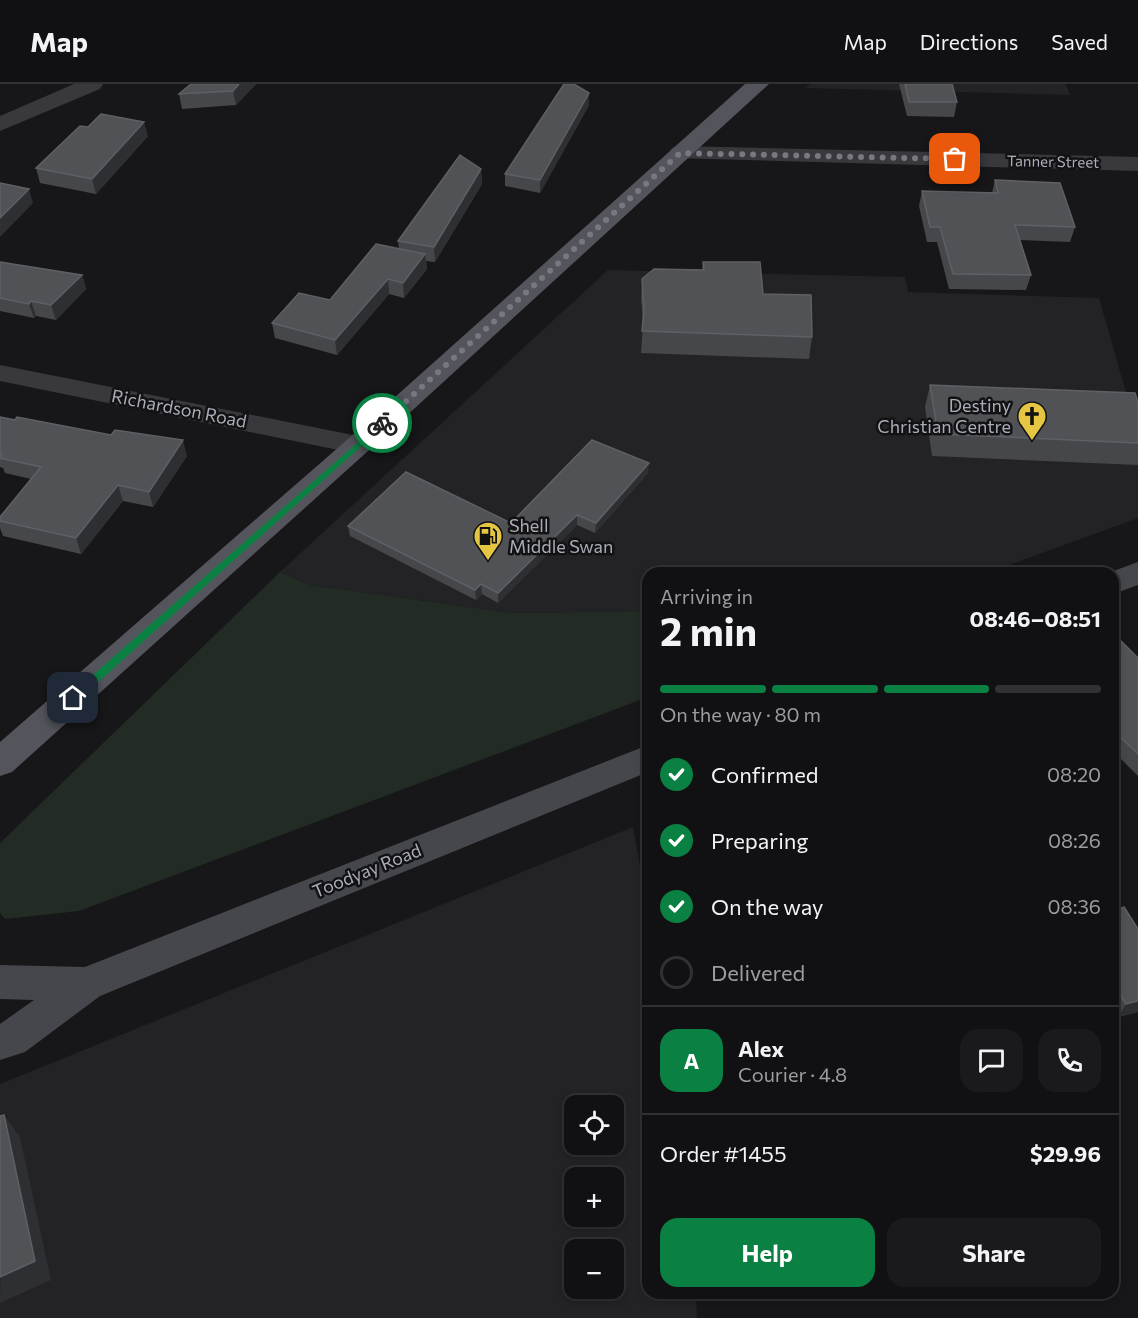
<!DOCTYPE html>
<meta charset="utf-8">
<style>
body{margin:0;font-family:Commissioner,sans-serif;background:#1a1a1c;color:#f1f3f6;height:100vh;display:flex;flex-direction:column;font-size:22px;white-space:nowrap}
*{box-sizing:border-box;margin:0}
p{font-size:20px;color:#9c9da0}
.icon{flex:none;width:33px;height:33px;fill:none;stroke:currentColor;stroke-width:2;stroke-linecap:round;stroke-linejoin:round}
.map{position:relative;flex:1;overflow:hidden}
.sheet{position:absolute;left:642px;top:483px;width:477px;height:732px;display:flex;flex-direction:column;background:#111113;border-radius:18px;box-shadow:0 3px 9px #0003,0 0 0 2px #303133}
.sheet>*{flex:none}
.tools{position:absolute;left:564px;top:1011px;display:grid;gap:12px}
.tools a{display:grid;place-items:center;width:60px;height:60px;border-radius:12px;background:#111113;box-shadow:0 3px 9px #0003,0 0 0 2px #303133;font-size:30px}
.pin{position:absolute;display:grid;place-items:center;width:51px;height:51px;color:#fff;margin:-26px;border-radius:12px;box-shadow:0 3px 9px #0006}
.courier{position:absolute;display:grid;place-items:center;width:60px;height:60px;margin:-30px;border:4px solid #0b8043;border-radius:50%;background:#fff;color:#222;box-shadow:0 2px 8px #0007}
.summary em{font-style:normal;font-weight:700}
.summary div{display:flex;flex-direction:column-reverse}
.summary{display:flex;align-items:center;justify-content:space-between;height:102px;padding:0 18px}
h1{font-size:39px;font-weight:700;line-height:45px}
.bar{display:grid;grid-template-columns:repeat(4,1fr);gap:9px 6px;align-content:center;height:72px;padding:0 18px}
.bar i{height:8px;border-radius:4px;background:#303133}
.bar .current{background:#0b8043}
.bar p{grid-column:span 4}
.line{display:flex;align-items:center;gap:15px;padding:0 18px;border-top:2px solid #303133}
.line div{flex:1}
.round{display:grid;place-items:center;flex:none;width:63px;height:63px;border-radius:18px;background:#1a1a1c}
ol{padding:0 18px;list-style:none}
li{display:flex;align-items:center;gap:18px;height:66px}
li p{margin-inline-start:auto}
li .icon{padding:6px;border-radius:50%;background:#0b8043;color:#fff;stroke-width:4}
li:last-child{color:#9c9da0}
li i{width:33px;height:33px;border:3px solid #303133;border-radius:50%}
.button{display:flex;gap:12px;margin-top:auto;padding:12px 18px}
.button a{flex:1;height:69px;border-radius:18px;background:#0b8043;color:#fff;font-size:24px;font-weight:700;line-height:69px;text-align:center}
.button a+a{background:#1a1a1c;color:#f1f3f6}
header{display:flex;align-items:center;gap:36px;box-sizing:border-box;height:84px;padding:0 30px;background:#111113;border-bottom:2px solid #303133}
header strong{font-size:28px}
nav{display:flex;gap:33px;margin-inline-start:auto;font-size:21px}
.map>svg:first-child{display:block}
.built{fill:#232325;fill-rule:evenodd}
.green{fill:#232b25}
.lines{fill:none;stroke-linecap:round;stroke-linejoin:round}
.street{fill:#38383d;fill-rule:evenodd}
.secondary{fill:#46474d;fill-rule:evenodd}
.primary{fill:#54555c;fill-rule:evenodd}
.wall{fill:#46474a}
.shaded-wall{fill:#2e2f32}
.building{fill:#505256;stroke:#5e6065;stroke-width:1.5}
.route{fill:#0b8043}
.done{stroke:#777880;stroke-width:6;stroke-dasharray:0 10.8}
.labels{text-anchor:middle;stroke-width:5;stroke-linejoin:round;paint-order:stroke}
.far-street-label{font-size:15px;fill:#aaacb7;stroke:#121214}
.poi-label{font-size:18px;fill:#aaacb7;stroke:#121214;text-anchor:end}
.street-label{font-size:18px;fill:#aaacb7;stroke:#121214}
</style>
<header>
<strong>Map</strong>
<nav><a>Map</a><a>Directions</a><a>Saved</a></nav>
</header>
<div class="map">
<svg width="1138" height="1234" viewBox="0 0 1138 1234">
<rect width="100%" height="100%" fill="#171719"/>
<g class="built">
<path d="M810 0H1066L1070 11 806 4Z"/>
<path d="M608 186 905 193 908 208 1099 214 1131 326 1138 327V434L987 489H648V527L511 529 310 501 280 488Z"/>
<path d="M633 743 648 826V1209H696L697 1234H0V1000ZM574 1022H614V1060H574ZM574 1094H614V1132H574ZM574 1166H614V1204H574Z"/>
</g>
<path class="green" d="M280 488 310 501 511 529 648 527V613L79 827 5 835 0 829V759Z"/>
<g class="lines">
<g class="street">
<path d="M74 0H103L100 5 0 47V32Z"/>
<path d="M680 62 1138 73V87L672 74 669 69 672 64Z"/>
<path d="M0 281 358 352 368 355 372 361 368 367 358 370 0 297Z"/>
</g>
<g class="secondary">
<path d="M1138 478V501L1113 510V489H1108Z"/>
<path d="M648 661V688L100 912 25 968 0 976V940L34 916 0 915V881L85 883Z"/>
</g>
<path class="primary" d="M745 0H769L368 367 12 688 0 692V658L348 355Z"/>
</g>
<g class="wall">
<path d="M191 0H256L236 21 182 25 179 10Z"/>
<path d="M899 0H952L957 18 954 33 907 32Z"/>
<path d="M589 9V21L540 109 505 102V90Z"/>
<path d="M88 43 148 52 96 110 40 99 36 84Z"/>
<path d="M481 85 482 100 435 178 426 177 427 185 404 214 389 210 337 271 275 254 272 239 330 216 399 165 398 157Z"/>
<path d="M995 96 1075 143 1070 158 1020 156 1031 191 1026 206 949 205 937 158H927L919 122 922 107 992 109Z"/>
<path d="M0 178 82 191 86 205 56 236 36 232 34 234 0 227Z"/>
<path d="M703 178 763 210 812 253 809 275 641 269 643 239 641 216 642 195 702 186Z"/>
<path d="M930 301 1138 318V381L932 372 925 323Z"/>
<path d="M0 333 187 372 153 423 123 417 81 470 3 452 0 444V433L31 395 5 389 3 384 0 383Z"/>
<path d="M648 389 595 449 577 441 498 519 482 510 476 516 350 452 348 442 511 439Z"/>
<path d="M1113 549 1138 574V692L1113 667Z"/>
<path d="M1113 826 1138 928 1118 933 1113 925Z"/>
</g>
<g class="shaded-wall">
<path d="M239 0H256L236 21 233 7Z"/>
<path d="M589 9V21L540 109V96Z"/>
<path d="M144 38 148 52 96 110 92 95Z"/>
<path d="M481 85 482 100 435 178 434 163Z"/>
<path d="M29 105 33 119 0 153V134Z"/>
<path d="M425 170 427 185 404 214 403 199Z"/>
<path d="M82 191 86 205 56 236 51 221Z"/>
<path d="M388 195 389 210 337 271 335 256Z"/>
<path d="M31 217 36 232 34 234 29 220Z"/>
<path d="M183 356 187 372 153 423 149 408Z"/>
<path d="M649 379 648 389 595 449 596 439Z"/>
<path d="M118 401 123 417 81 470 76 454Z"/>
<path d="M577 431V441L498 519V509Z"/>
<path d="M481 500 482 510 476 516 475 506Z"/>
<path d="M1138 917V928L1118 933 1126 920Z"/>
<path d="M4 1031 20 1053 51 1196 0 1219Z"/>
</g>
<g class="building">
<path d="M191 0H239L233 7 179 10Z"/>
<path d="M564 0H574L589 9 540 96 505 90Z"/>
<path d="M905 0H952L957 18H909Z"/>
<path d="M101 30 144 38 92 95 36 84 80 42 88 43Z"/>
<path d="M460 71 481 85 434 163 398 157Z"/>
<path d="M995 96 1060 99 1075 143 1015 141 1031 191 953 190 940 143H930L922 107 998 109Z"/>
<path d="M0 99 29 105 0 134Z"/>
<path d="M376 160 425 170 403 199 388 195 335 256 272 239 299 209 330 216Z"/>
<path d="M0 178 82 191 51 221 31 217 29 220 0 214Z"/>
<path d="M703 178H760L763 210 811 211 812 253 642 247 644 226 642 195 654 185 704 186Z"/>
<path d="M930 301 1135 309 1138 318V359L938 350Z"/>
<path d="M0 333 15 336 17 333 111 351 115 346 183 356 149 408 118 401 76 454 0 437V433L41 383 0 374V373L2 370H0Z"/>
<path d="M592 356 649 379 596 439 577 431 498 509 481 500 475 506 348 442 406 388 511 439Z"/>
<path d="M1113 549 1138 574V670L1113 646Z"/>
<path d="M1124 823 1138 845V917L1126 920 1113 899V826Z"/>
<path d="M4 1031 35 1177 0 1193V1032Z"/>
</g>
<path class="route" d="M382 337 385 338V341L77 617H70V611Z"/>
<g class="lines">
<path class="done" d="M382 339 680 69 955 75"/>
</g>
<defs>
<g id="church-pin" transform="scale(1.5)"><path d="M0 17L-7.5 6A9.5 9.5 0 1 1 7.5 6Z" fill="#e5c642" stroke="#121214"/><path d="M-1.2-6h2.4v3.5h3.3v2.4h-3.3V6h-2.4V-.1h-3.3v-2.4h3.3Z" fill="#111"/></g>
<g id="fuel-pin" transform="scale(1.5)"><path d="M0 17L-7.5 6A9.5 9.5 0 1 1 7.5 6Z" fill="#e5c642" stroke="#121214"/><path d="M-5.5-6h7V0h2V4h1.3V-2.5L3-4.5l.8-.8L6-3V5H2.5V1h-1V6h-7ZM-4.2-4.7v3.2H.2V-4.7Z" fill="#111"/></g>
</defs>
<g fill-rule="evenodd">
<use href="#church-pin" x="1032" y="332"/>
<use href="#fuel-pin" x="488" y="452"/>
</g>
<g class="labels">
<g class="far-street-label">
<text transform="translate(1053 78) rotate(1)" y="5">Tanner Street</text>
</g>
<g class="poi-label">
<text x="1011" y="328">Destiny<tspan x="1011" dy="21">Christian Centre</tspan></text>
<text x="509" y="448" text-anchor="start">Shell<tspan x="509" dy="21">Middle Swan</tspan></text>
</g>
<g class="street-label">
<text transform="translate(179 325) rotate(11)" y="6">Richardson Road</text>
<text transform="translate(367 787) rotate(-22)" y="6">Toodyay Road</text>
</g>
</g>
</svg>
<div class="tools">
<a><svg class="icon" aria-label="locate" viewBox="0 0 24 24"><circle cx="12" cy="12" r="6"/><path d="M12 2v4M12 18v4M2 12h4M18 12h4"/></svg></a>
<a>+</a>
<a>−</a>
</div>
<div class="pin" style="left:955px;top:75px;background:#ea580c"><svg class="icon" aria-label="bag" viewBox="0 0 24 24"><path d="M5 8h14l-1 12H6zM9 8a3 3 0 0 1 6 0"/></svg></div>
<div class="pin" style="left:73px;top:614px;background:#1f2937"><svg class="icon" aria-label="home" viewBox="0 0 24 24"><path d="M3 11l9-7 9 7M6 9v11h12V9"/></svg></div>
<div class="courier" style="left:382px;top:339px"><svg class="icon" aria-label="bike" viewBox="0 0 24 24"><circle cx="6" cy="16" r="4"/><circle cx="18" cy="16" r="4"/><path d="M6 16l4-8h5l3 8M10 8l3 8H6M13 5h3"/></svg></div>
<section class="sheet">
<div class="summary"><div><h1>2 min</h1><p>Arriving in</p></div><em>08:46–08:51</em></div>
<div class="bar"><i class="current"></i><i class="current"></i><i class="current"></i><i></i><p>On the way · 80 m</p></div>
<ol>
<li><svg class="icon" aria-label="check" viewBox="0 0 24 24"><path d="M5 12l5 5 9-10"/></svg>Confirmed<p>08:20</p></li>
<li><svg class="icon" aria-label="check" viewBox="0 0 24 24"><path d="M5 12l5 5 9-10"/></svg>Preparing<p>08:26</p></li>
<li><svg class="icon" aria-label="check" viewBox="0 0 24 24"><path d="M5 12l5 5 9-10"/></svg>On the way<p>08:36</p></li>
<li><i></i>Delivered</li>
</ol>
<div class="line" style="height:108px"><b class="round" style="background:#0b8043;color:#fff">A</b><div><b>Alex</b><p>Courier · 4.8</p></div><a class="round"><svg class="icon" aria-label="chat" viewBox="0 0 24 24"><path d="M4 5h16v11H9l-5 4z"/></svg></a><a class="round"><svg class="icon" aria-label="phone" viewBox="0 0 24 24"><path d="M5 4h4l2 5-3 2q2 4 5 5l2-3 5 2v4C11 20 4 13 5 4z"/></svg></a></div>
<div class="line" style="height:78px"><div>Order #1455</div><b>$29.96</b></div>
<div class="button"><a>Help</a><a>Share</a></div>
</section>
</div>
